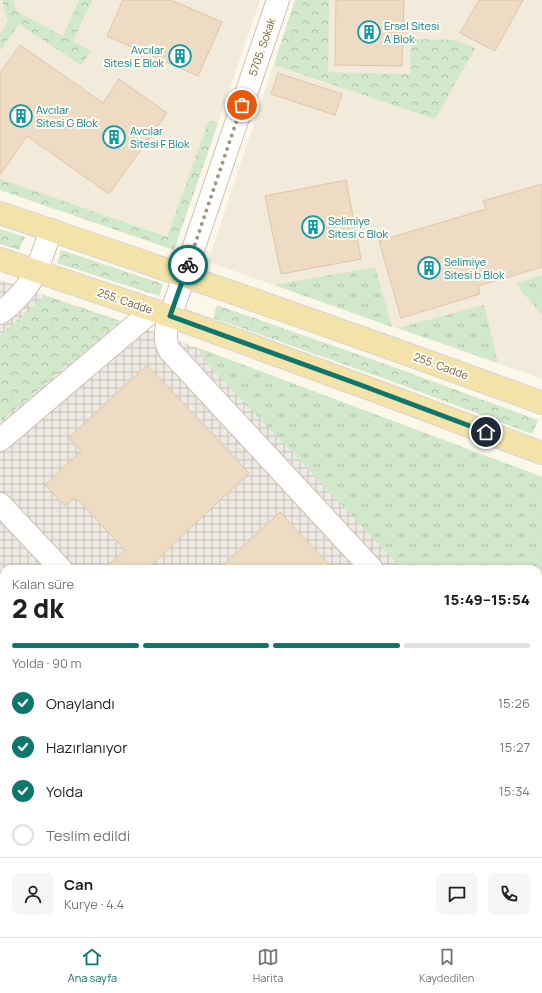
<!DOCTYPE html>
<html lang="tr">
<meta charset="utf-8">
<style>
body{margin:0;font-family:Manrope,sans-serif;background:#f6f6f6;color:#202124;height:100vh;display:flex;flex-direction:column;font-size:15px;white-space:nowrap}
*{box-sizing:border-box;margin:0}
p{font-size:13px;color:#757577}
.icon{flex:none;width:22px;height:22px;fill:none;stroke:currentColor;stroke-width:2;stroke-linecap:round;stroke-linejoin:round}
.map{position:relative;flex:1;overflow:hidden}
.drawer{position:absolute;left:0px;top:565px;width:542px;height:372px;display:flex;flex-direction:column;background:#fff;border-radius:12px 12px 0 0;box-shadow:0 2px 6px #0003}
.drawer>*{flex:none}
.pin{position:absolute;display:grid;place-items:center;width:34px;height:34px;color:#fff;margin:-17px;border:2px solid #fff;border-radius:50%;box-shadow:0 1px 4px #0007}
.courier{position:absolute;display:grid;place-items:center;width:40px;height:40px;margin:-20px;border:3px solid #0f766e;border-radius:50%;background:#fff;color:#222;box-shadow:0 1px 5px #0007}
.head em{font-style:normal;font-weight:800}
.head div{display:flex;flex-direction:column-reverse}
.head{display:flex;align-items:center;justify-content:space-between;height:68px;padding:0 12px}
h1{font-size:26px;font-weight:800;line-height:30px}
.bar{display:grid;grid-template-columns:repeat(4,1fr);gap:6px 4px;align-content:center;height:48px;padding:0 12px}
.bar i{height:5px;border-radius:3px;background:#e0e0e0}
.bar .current{background:#0f766e}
.bar p{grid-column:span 4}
.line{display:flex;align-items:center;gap:10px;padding:0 12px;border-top:1px solid #e0e0e0}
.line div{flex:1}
.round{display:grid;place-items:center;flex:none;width:42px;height:42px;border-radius:8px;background:#f6f6f6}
ol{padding:0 12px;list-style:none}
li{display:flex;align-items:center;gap:12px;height:44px}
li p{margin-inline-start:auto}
li .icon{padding:4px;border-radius:50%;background:#0f766e;color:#fff;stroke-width:4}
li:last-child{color:#757577}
li i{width:22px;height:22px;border:2px solid #e0e0e0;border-radius:50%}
.tabs{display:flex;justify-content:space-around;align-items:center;height:56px;border-top:1px solid #e0e0e0;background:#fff;font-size:11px;color:#757577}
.tabs a{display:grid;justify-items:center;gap:2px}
.tabs .current{color:#0f766e}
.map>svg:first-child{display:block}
.residential{fill:#f2eada}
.industrial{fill:url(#industrial-grid);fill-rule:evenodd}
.grass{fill:url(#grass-tufts)}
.forest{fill:url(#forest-crowns)}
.building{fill:#eedbc4;stroke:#e0c5a6}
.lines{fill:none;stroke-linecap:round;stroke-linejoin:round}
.minor-casing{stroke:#cdc1b1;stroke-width:24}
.major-casing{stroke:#d8d3ce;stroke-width:24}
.minor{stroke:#fff;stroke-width:22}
.major{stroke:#f4e3a9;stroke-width:22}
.done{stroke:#a49686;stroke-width:4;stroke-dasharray:0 7.2}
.route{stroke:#0f766e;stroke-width:5}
.labels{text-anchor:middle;stroke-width:4;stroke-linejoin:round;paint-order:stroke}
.culture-label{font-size:11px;fill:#0d838f;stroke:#fefbf1;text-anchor:start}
.street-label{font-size:11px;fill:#75624f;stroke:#fefbf1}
</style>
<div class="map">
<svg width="542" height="937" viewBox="0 0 542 937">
<defs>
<pattern id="industrial-grid" width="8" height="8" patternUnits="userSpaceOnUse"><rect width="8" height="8" fill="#ede9e3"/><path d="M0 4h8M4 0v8" fill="none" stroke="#c5c0ba"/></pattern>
<pattern id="grass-tufts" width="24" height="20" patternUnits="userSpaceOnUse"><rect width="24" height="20" fill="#d1e8ca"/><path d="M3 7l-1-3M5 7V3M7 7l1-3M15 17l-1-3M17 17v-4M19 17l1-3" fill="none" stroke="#aebfa6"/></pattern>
<pattern id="forest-crowns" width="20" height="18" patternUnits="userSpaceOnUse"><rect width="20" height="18" fill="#d1e8ca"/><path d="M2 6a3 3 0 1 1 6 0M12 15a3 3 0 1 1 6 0" fill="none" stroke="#aebfa6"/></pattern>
</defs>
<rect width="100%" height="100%" fill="#fbf7eb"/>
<g class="residential">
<path d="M0 0H260L174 250 0 190Z"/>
<path d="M295 0H542V379L208 262Z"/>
</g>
<path class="industrial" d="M0 280 166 336 542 477V937H0ZM4 569H538V933H4Z"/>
<g class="grass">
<path d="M375 267 392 327 274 285Z"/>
<path d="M542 275V314L528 299 516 283Z"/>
<path d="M484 305 498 363 398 328Z"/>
<path d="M196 347 542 477V682H538V569H402L311 472 210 367Z"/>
</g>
<g class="forest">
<path d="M2 0H13L16 11 63 36 79 0H92L73 41 91 51 81 65 19 24 0 51V34L8 22Z"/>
<path d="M295 0H329L328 72 410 74 411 39 456 40 475 48 435 119 274 65Z"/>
<path d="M209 120 218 123 174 250 0 190V179L167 237Z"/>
<path d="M0 229 25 237 19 250 0 244Z"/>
<path d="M61 250 163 284 159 296 57 263Z"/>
<path d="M45 296 120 321 0 422V335Z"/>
<path d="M217 305 388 365 538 420 532 434 383 378 213 318Z"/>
</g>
<g class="building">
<path d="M123 0H171L222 22 198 76 107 36Z"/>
<path d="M336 0H404L402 66 335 65Z"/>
<path d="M479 0H523L495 51 460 33Z"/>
<path d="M20 45 103 103 119 79 167 113 109 194 27 136 0 175V73Z"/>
<path d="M278 73 342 94 335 115 271 94Z"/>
<path d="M346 180 361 259 281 274 265 196Z"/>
<path d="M542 184V267L478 286 480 294 401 318 379 241 486 209 483 201Z"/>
<path d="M147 365 249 473 147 569H103L125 550 75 497 65 506 45 485 81 451 69 438Z"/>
<path d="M280 512 333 569H219Z"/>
</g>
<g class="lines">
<g class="minor-casing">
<g id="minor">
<path d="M278 0 167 326C165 337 165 342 170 351L372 569"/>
<path d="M0 313C9 306 18 298 25 289 37 274 44 249 51 230"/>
<path d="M0 440 153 310"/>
<path d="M0 504 61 569"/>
<path d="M538 766 542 771"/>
<path d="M370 933 372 937"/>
<path d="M96 937 100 933"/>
</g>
</g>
<g class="major-casing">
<g id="major">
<path d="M0 213C181 274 362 337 542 403"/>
<path d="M0 259 170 316 373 390 542 453"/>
</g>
</g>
<use href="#minor" class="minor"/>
<use href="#major" class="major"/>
</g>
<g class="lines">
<path class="done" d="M188 265 242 105"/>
<path class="route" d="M188 265 170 316 358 384 486 432"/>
</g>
<defs>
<g id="building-ring" transform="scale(1.15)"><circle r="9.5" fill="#fefbf1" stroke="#0f9aa8" stroke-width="1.5"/><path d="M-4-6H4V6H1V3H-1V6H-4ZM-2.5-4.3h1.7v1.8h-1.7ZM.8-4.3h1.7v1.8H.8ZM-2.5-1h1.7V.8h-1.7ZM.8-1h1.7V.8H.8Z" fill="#0f9aa8"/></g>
</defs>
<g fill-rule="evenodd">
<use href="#building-ring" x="369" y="32"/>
<use href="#building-ring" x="180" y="56"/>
<use href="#building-ring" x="21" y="116"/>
<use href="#building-ring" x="114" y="137"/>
<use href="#building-ring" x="313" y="227"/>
<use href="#building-ring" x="429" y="268"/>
</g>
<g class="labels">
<g class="culture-label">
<text x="384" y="30">Ersel Sitesi<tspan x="384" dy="13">A Blok</tspan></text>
<text x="164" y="54" text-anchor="end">Avcılar<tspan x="164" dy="13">Sitesi E Blok</tspan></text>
<text x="36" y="114">Avcılar<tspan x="36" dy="13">Sitesi G Blok</tspan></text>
<text x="130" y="135">Avcılar<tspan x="130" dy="13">Sitesi F Blok</tspan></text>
<text x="328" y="225">Selimiye<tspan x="328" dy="13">Sitesi c Blok</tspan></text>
<text x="444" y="266">Selimiye<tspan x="444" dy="13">Sitesi b Blok</tspan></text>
</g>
<g class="street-label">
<text transform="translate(262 47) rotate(-71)" y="4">5705. Sokak</text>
<text transform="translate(125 301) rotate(19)" y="4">255. Cadde</text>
<text transform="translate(441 366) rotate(20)" y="4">255. Cadde</text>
</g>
</g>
</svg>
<div class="pin" style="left:242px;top:105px;background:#ea580c"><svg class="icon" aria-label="bag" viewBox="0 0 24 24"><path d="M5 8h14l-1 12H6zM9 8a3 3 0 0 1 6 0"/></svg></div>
<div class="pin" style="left:486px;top:432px;background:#1f2937"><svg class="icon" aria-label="home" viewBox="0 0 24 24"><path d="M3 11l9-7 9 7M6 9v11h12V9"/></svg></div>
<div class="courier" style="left:188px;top:265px"><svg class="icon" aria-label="bike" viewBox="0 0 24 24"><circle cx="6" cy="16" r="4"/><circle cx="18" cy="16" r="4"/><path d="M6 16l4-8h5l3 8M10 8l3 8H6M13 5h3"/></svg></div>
<section class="drawer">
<div class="head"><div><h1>2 dk</h1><p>Kalan süre</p></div><em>15:49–15:54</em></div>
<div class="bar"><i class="current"></i><i class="current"></i><i class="current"></i><i></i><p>Yolda · 90 m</p></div>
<ol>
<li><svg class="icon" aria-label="check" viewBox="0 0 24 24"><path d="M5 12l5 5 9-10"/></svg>Onaylandı<p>15:26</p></li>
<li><svg class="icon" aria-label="check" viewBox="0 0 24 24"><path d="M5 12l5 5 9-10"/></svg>Hazırlanıyor<p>15:27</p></li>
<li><svg class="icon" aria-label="check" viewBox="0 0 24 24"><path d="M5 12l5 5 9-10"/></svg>Yolda<p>15:34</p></li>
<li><i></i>Teslim edildi</li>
</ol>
<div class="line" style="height:72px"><a class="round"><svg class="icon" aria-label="person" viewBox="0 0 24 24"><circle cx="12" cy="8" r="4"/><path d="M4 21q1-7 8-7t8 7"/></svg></a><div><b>Can</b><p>Kurye · 4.4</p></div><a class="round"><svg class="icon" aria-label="chat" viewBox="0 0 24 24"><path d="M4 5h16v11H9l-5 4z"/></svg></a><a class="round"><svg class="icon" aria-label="phone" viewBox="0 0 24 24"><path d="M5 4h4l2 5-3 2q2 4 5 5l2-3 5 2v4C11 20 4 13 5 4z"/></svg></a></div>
</section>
</div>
<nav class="tabs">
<a class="current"><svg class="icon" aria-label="home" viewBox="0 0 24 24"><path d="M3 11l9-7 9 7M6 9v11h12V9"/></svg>Ana sayfa</a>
<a><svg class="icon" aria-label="map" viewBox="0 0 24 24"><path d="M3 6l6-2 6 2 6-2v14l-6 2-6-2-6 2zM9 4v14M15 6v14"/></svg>Harita</a>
<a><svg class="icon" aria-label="saved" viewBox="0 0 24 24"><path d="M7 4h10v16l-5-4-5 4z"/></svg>Kaydedilen</a>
</nav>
